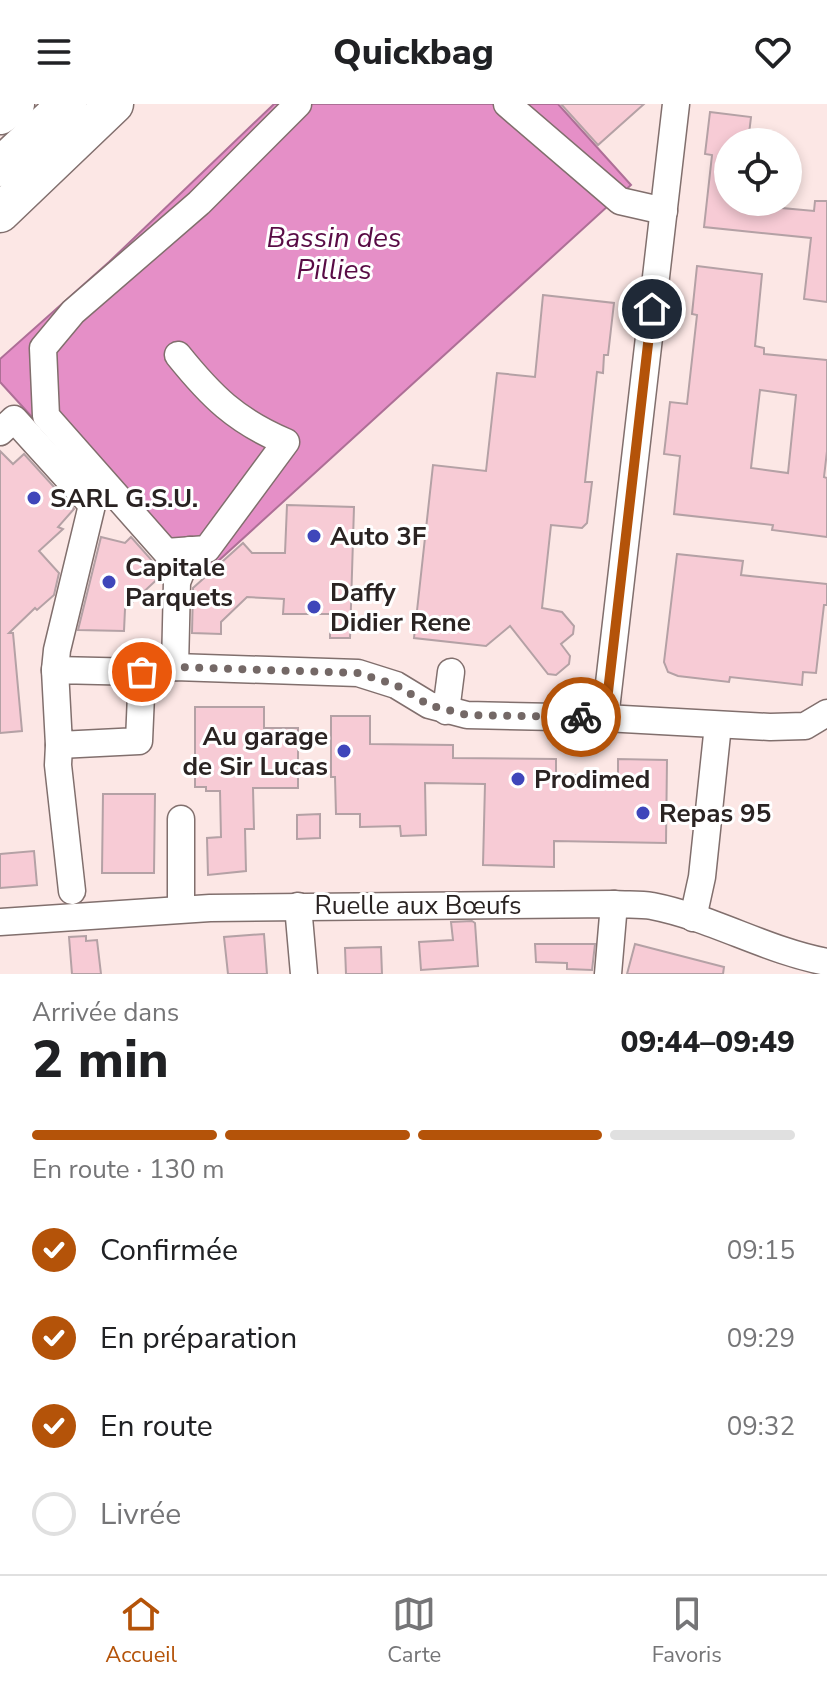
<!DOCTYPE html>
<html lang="fr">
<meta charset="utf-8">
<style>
body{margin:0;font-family:"Nunito Sans",sans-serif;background:#f2f2f2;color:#202124;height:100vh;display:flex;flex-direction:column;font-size:30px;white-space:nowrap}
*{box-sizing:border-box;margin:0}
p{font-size:26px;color:#757577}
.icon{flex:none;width:44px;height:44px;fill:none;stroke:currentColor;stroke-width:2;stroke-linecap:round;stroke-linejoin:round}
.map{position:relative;height:870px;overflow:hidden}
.details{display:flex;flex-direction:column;background:#fff;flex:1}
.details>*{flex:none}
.fabs{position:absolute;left:714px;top:24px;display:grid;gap:16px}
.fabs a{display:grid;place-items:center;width:88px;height:88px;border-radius:50%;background:#fff;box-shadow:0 4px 12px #0003;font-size:40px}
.pin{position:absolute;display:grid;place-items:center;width:68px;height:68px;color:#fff;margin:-34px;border:4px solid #fff;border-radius:50%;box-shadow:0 2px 8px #0007}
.courier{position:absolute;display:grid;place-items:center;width:80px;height:80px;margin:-40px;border:6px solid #b45309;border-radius:50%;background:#fff;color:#222;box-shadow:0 2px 10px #0007}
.head em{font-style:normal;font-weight:800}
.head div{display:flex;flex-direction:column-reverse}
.head{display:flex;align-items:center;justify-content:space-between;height:136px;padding:0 32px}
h1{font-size:52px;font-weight:800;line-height:60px}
.bar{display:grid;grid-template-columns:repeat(4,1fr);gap:12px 8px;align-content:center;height:96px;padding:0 32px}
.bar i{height:10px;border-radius:6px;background:#e0e0e0}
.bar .on{background:#b45309}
.bar p{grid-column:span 4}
ol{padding:0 32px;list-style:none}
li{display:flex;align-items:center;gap:24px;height:88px}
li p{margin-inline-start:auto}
li .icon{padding:8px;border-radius:50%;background:#b45309;color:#fff;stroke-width:4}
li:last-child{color:#757577}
li i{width:44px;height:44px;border:4px solid #e0e0e0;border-radius:50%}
header{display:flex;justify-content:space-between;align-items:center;height:104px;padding:0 32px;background:#fff;font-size:36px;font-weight:800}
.tab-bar{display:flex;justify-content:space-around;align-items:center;height:112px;border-top:2px solid #e0e0e0;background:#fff;font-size:22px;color:#757577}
.tab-bar a{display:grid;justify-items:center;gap:4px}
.tab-bar .on{color:#b45309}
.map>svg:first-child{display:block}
.water{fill:#e58fc7;stroke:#ad6f96;stroke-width:2}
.building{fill:#f7cbd5;stroke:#b4a1a5;stroke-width:2;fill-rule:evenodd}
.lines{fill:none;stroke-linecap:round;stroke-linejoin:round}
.minor-casing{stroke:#816f6d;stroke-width:29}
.highway-casing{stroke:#816f6d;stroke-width:41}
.minor{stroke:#fff;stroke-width:26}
.highway{stroke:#fff;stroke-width:38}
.done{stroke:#746866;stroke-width:8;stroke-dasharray:0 14.4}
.route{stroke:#b45309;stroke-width:10}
.poi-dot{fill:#3f46ba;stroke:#fff;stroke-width:3}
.labels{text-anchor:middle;stroke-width:6;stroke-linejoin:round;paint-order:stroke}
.poi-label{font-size:26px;font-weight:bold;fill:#2a2322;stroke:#fff;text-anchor:start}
.street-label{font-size:26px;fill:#2a2322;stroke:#fff}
.water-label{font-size:28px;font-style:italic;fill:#590b45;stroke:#fff}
</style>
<header><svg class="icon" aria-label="menu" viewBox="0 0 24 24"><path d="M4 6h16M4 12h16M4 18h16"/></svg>Quickbag<svg class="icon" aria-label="heart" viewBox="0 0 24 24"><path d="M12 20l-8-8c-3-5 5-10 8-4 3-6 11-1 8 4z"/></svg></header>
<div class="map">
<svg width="827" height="870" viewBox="0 0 827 870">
<rect width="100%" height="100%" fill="#fce7e5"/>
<path class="water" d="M274 0H558L631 81 205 469 197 461 165 459 0 278V255L109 158Z"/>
<g class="building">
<path d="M561 0H644L598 41Z"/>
<path d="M710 8 751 13 748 38H728V98H783L782 104 814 107 815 97H827V198L804 195 811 134 704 123 712 51 705 50Z"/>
<path d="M697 162 762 170 755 242 764 244V250L827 256V347L824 373 827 374V433L772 426 773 421 674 410 680 352 664 350 670 298 687 300 697 211 692 210ZM760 286 796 291 788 369 751 364Z"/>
<path d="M543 191 614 199 608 251H604L603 269 597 268 585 378H592L587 419 582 424 551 421 542 504 562 508 574 522 573 530 561 540 570 552 569 560 556 571 548 570 510 522 486 542 414 534 433 361 486 367 497 269 535 273Z"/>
<path d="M0 347 13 360 24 350 74 405 58 423 63 425 39 447 59 469 54 491 37 506 35 504 9 529H13L22 627 0 629Z"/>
<path d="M287 401 354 403 350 534H330V510H283L284 495 247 493 221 518V530L192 529 193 484 243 439 252 449H285Z"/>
<path d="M101 433 125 439 131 433 154 459 165 464 163 470 125 505 124 527 78 526Z"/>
<path d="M677 450 743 457 741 471 827 480V501H824L816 569 803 568 802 581 730 573 729 578 678 572 668 568 664 558Z"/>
<path d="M195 603H264V624H298V684H253L254 725H245L246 767 208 771 207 734 221 733 220 687H206V683H195Z"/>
<path d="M331 612H370V640L453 641V654L556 655V671L618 672V655L667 656 666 739 554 737V763L483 761 485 680 425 679 426 731 401 732 400 722 360 723V710H336L335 673H331Z"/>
<path d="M103 690H155L154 769H102Z"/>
<path d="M320 710V734L297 735V711Z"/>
<path d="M34 747 37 781 0 784V750Z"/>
<path d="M472 817 475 819 478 862 421 866 419 838 453 836 451 818Z"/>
<path d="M264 830 267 870H228L224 833Z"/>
<path d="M86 832V837L97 836 101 870H72L69 833Z"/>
<path d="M535 840H595L592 866 567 865V859L536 858Z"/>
<path d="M635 840 724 863 723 870H627Z"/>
<path d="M381 843 382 870H346L345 844Z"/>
</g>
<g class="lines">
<g class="minor-casing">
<g id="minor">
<path d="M507 0 620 97 664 107"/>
<path d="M178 251C211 292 236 317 286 338L207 445 166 448 46 312 43 244 73 208 199 99 298 0"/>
<path d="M0 328 14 315 92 401 57 546 55 566"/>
<path d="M175 563 177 478 190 446"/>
<path d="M142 568 139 637 59 641 55 566 142 568 175 563 358 569 396 581 429 601 467 611 605 614 770 623 805 622 827 609"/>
<path d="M446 607 451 568"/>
<path d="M605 614 676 0"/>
<path d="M59 641 58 661 72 787"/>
<path d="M181 715V805"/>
<path d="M298 802 304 870"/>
<path d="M693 814 702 773 718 621"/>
<path d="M0 818 210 804 614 800C627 801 640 800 652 802 713 814 767 847 827 858"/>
<path d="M608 870 614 800"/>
</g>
</g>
<g class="highway-casing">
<g id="highway">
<path d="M0 11 15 0"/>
<path d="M0 63 67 0"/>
<path d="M0 109 114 0"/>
</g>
</g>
<use href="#minor" class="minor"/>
<use href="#highway" class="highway"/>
</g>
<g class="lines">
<path class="done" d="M142 568 175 563 358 569 396 581 429 601 467 611 581 613"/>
<path class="route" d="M581 613 605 614 652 205"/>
</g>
<g class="poi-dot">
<circle cx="34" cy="394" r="8"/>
<circle cx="314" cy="432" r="8"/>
<circle cx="109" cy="478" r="8"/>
<circle cx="314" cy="503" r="8"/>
<circle cx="344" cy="647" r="8"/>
<circle cx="518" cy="675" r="8"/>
<circle cx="643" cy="709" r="8"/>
</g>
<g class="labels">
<g class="poi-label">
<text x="50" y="403">SARL G.S.U.</text>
<text x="330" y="441">Auto 3F</text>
<text x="125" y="472">Capitale<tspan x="125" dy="30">Parquets</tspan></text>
<text x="330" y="497">Daffy<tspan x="330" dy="30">Didier Rene</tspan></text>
<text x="328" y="641" text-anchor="end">Au garage<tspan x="328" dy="30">de Sir Lucas</tspan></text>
<text x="534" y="684">Prodimed</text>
<text x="659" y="718">Repas 95</text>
</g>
<g class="street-label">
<text x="418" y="810">Ruelle aux Bœufs</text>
</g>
<g class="water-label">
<text x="334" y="143">Bassin des<tspan x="334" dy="32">Pillies</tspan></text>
</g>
</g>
</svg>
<div class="fabs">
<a><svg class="icon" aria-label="locate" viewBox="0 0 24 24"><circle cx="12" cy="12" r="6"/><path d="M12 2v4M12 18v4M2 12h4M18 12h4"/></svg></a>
</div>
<div class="pin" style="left:142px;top:568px;background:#ea580c"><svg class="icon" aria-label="bag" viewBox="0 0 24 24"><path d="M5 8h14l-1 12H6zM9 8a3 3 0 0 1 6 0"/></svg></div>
<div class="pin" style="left:652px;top:205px;background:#1f2937"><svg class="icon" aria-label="home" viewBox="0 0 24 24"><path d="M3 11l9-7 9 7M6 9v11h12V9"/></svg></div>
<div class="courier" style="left:581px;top:613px"><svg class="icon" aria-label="bike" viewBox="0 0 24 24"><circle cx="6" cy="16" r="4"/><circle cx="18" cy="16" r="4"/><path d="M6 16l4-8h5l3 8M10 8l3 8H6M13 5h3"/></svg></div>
</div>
<section class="details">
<div class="head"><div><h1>2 min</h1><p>Arrivée dans</p></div><em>09:44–09:49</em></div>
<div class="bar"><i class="on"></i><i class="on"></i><i class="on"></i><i></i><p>En route · 130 m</p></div>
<ol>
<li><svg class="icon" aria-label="check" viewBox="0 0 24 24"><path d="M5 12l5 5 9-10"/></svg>Confirmée<p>09:15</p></li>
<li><svg class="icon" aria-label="check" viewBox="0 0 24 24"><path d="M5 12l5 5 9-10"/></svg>En préparation<p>09:29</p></li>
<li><svg class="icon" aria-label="check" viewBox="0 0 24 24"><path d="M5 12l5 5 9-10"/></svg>En route<p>09:32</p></li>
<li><i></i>Livrée</li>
</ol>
</section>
<nav class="tab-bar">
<a class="on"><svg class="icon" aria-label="home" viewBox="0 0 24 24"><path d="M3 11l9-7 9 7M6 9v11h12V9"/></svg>Accueil</a>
<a><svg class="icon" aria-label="map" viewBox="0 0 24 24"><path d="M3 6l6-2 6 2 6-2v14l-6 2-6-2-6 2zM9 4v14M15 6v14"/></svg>Carte</a>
<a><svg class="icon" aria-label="saved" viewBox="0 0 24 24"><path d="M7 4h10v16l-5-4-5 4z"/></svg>Favoris</a>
</nav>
